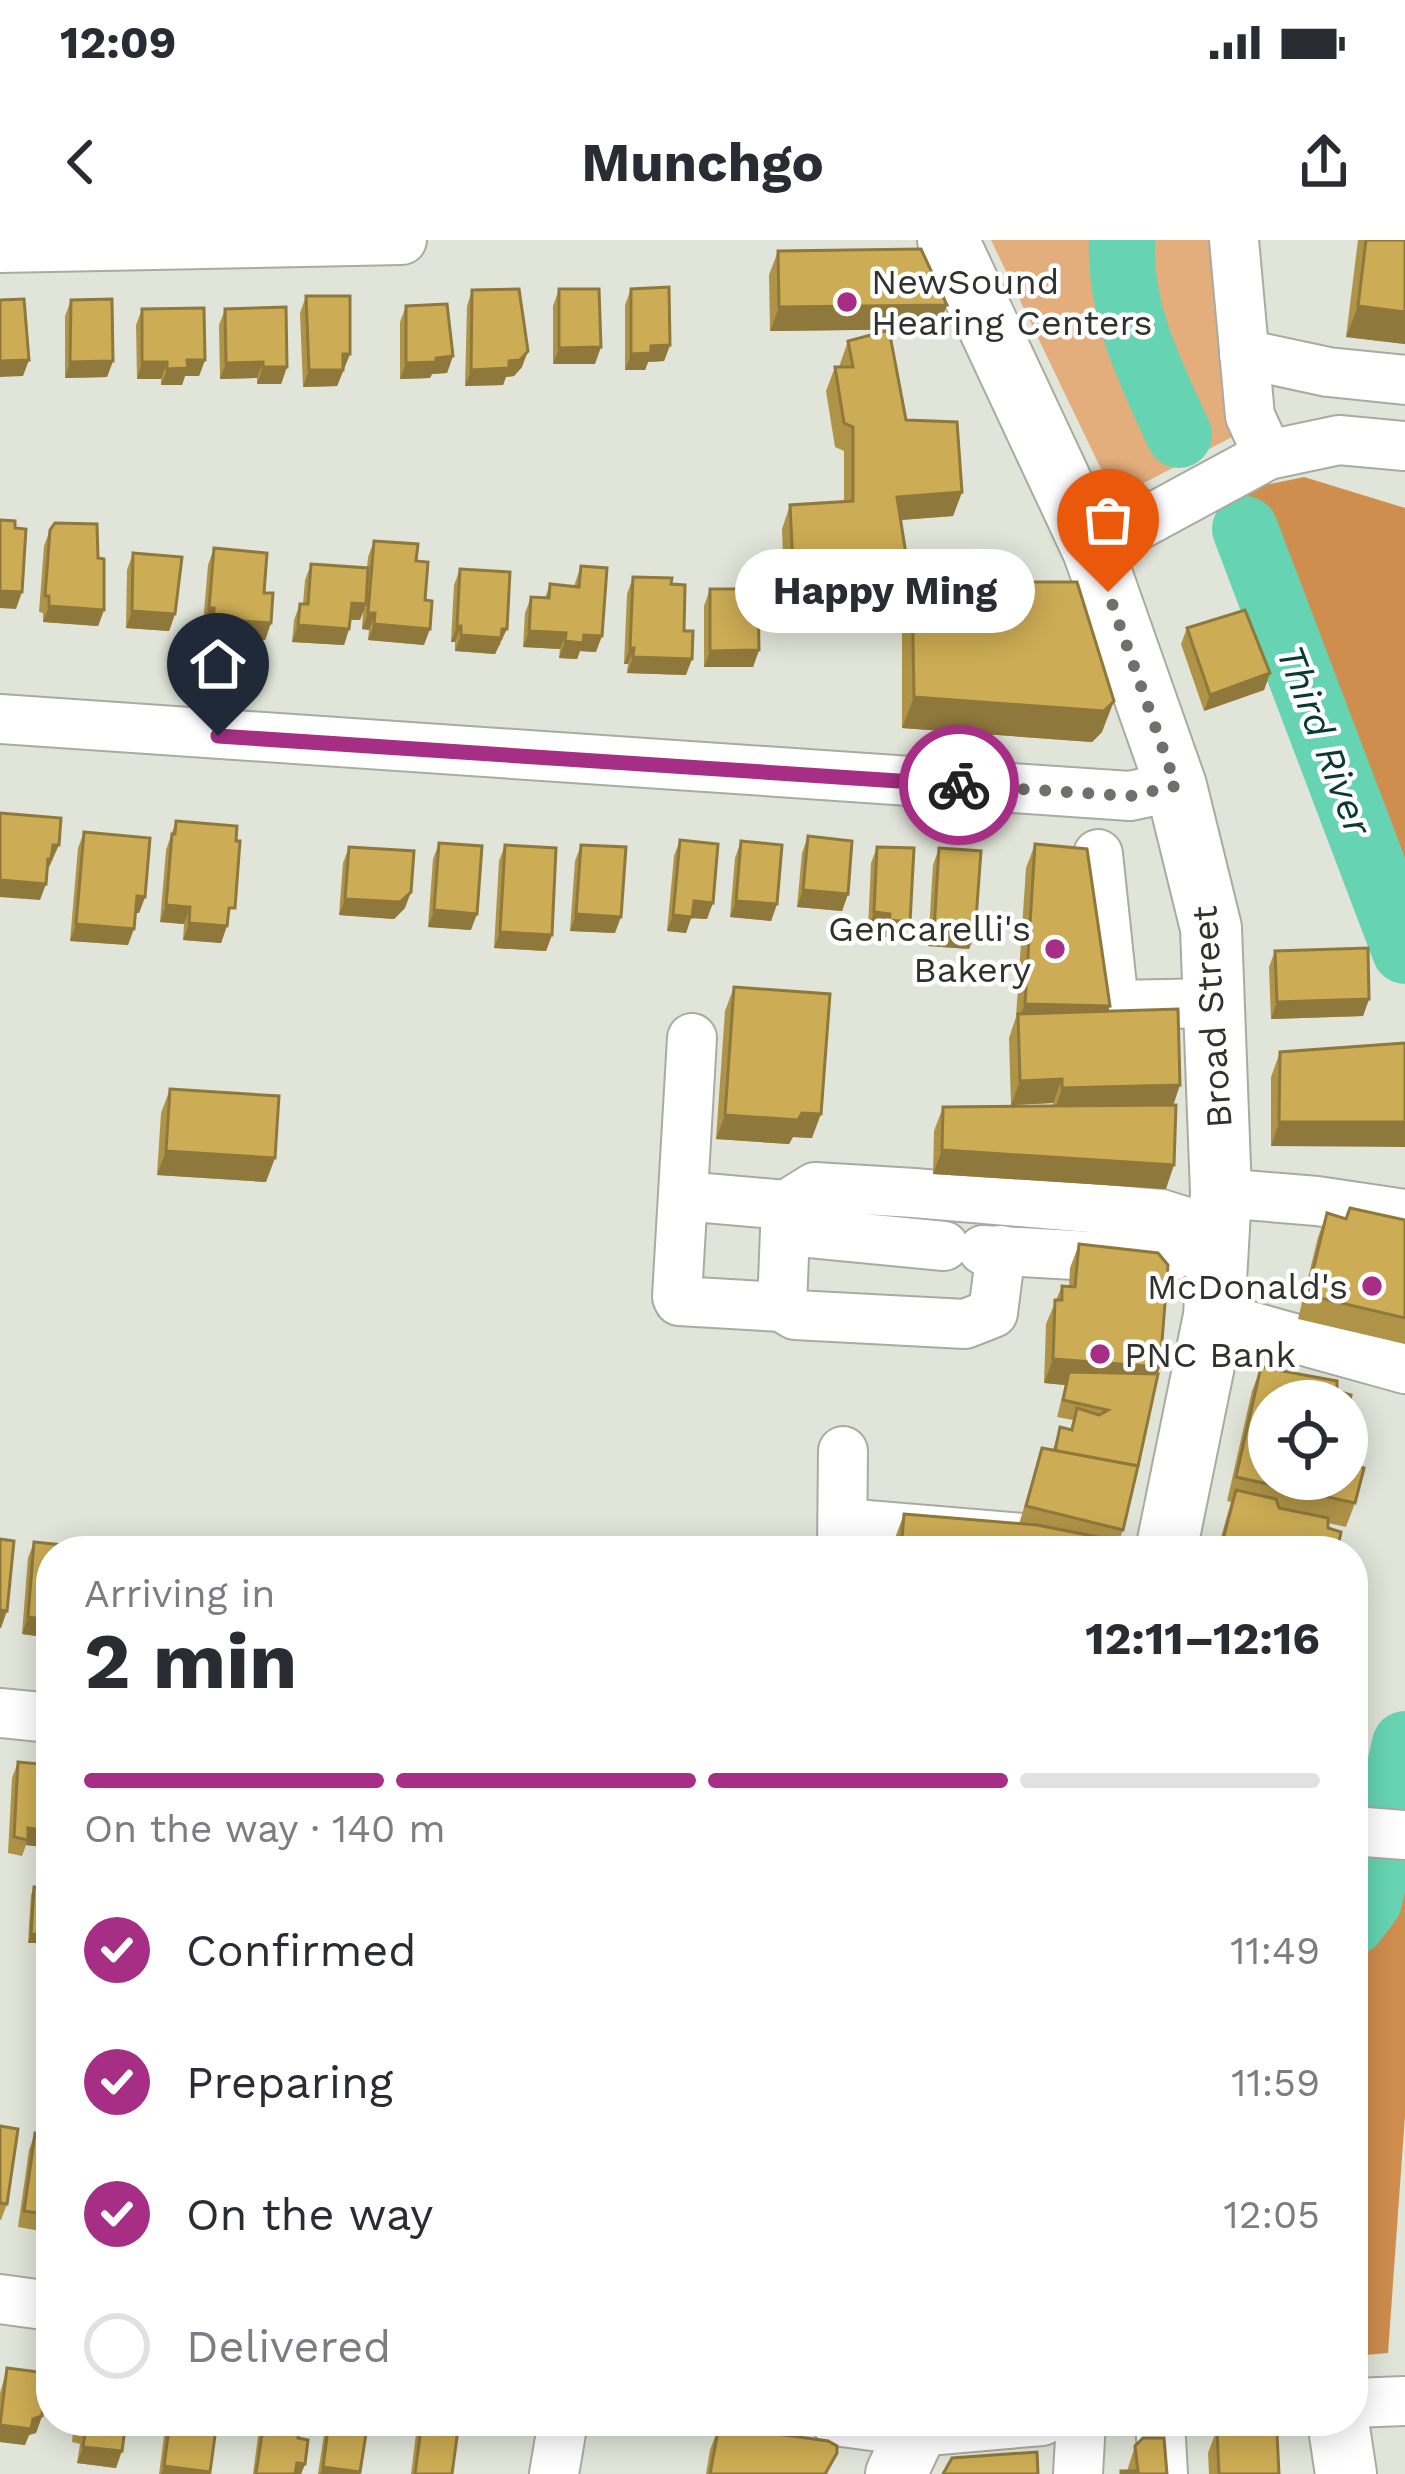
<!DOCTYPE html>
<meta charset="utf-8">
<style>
body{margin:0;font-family:"Work Sans",sans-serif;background:#f7f7f7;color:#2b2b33;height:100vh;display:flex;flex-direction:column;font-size:45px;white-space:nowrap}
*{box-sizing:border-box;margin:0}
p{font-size:39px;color:#7c7c81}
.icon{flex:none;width:66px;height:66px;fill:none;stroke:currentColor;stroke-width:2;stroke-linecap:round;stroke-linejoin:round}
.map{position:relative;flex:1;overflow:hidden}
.panel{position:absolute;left:36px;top:1296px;width:1332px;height:900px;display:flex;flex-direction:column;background:#fff;border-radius:48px;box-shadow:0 6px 30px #0003}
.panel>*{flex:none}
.buttons{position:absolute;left:1248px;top:1140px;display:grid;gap:24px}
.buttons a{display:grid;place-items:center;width:120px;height:120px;border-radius:50%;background:#fff;box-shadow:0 6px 30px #0003;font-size:60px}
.pin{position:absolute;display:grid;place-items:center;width:102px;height:102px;color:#fff;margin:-123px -51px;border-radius:50% 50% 50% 0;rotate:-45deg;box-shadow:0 0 12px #0007}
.pin .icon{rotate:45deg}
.courier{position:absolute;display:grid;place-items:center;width:120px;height:120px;margin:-60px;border:9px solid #a62e84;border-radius:50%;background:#fff;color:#222;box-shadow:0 3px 15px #0007}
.bubble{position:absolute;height:84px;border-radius:42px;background:#fff;box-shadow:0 6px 30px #0003;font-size:39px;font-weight:700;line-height:84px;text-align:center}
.headline em{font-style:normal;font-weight:700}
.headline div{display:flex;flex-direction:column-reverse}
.headline{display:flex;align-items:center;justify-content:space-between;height:204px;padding:0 48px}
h1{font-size:78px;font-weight:700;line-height:90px}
.bar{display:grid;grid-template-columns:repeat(4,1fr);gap:18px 12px;align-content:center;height:144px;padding:0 48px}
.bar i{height:15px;border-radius:9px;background:#e1e1e2}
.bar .selected{background:#a62e84}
.bar p{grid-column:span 4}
ol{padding:0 48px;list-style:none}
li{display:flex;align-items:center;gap:36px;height:132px}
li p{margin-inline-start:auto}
li .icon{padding:12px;border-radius:50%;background:#a62e84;color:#fff;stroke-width:4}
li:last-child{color:#7c7c81}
li i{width:66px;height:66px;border:6px solid #e1e1e2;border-radius:50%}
.status{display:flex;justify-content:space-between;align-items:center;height:84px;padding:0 60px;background:#fff;direction:ltr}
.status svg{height:33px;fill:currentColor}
header{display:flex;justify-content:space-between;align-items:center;height:156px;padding:0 48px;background:#fff;font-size:54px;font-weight:700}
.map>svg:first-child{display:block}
.green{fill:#e3ad7c}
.forest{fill:#cf8d4e}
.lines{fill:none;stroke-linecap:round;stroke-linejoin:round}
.river{stroke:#66d4b2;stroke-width:66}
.minor-casing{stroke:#a9aba0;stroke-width:52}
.major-casing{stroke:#a9aba0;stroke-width:64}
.minor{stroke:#fff;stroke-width:48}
.major{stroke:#fff;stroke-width:60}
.wall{fill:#af9448}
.shaded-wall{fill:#8f783b}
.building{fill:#ccac54;stroke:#8f783b;stroke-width:3}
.done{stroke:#6f706a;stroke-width:12;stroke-dasharray:0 21.6}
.route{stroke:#a62e84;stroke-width:15}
.poi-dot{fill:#a62e84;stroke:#fff;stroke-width:4.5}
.labels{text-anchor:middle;stroke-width:9;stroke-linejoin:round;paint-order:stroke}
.poi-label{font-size:36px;fill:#31322e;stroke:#fff;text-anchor:start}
.street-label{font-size:36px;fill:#31322e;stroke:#fff}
.water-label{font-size:39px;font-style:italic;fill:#083b2e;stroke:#fff}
</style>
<div class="status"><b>12:09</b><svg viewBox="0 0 49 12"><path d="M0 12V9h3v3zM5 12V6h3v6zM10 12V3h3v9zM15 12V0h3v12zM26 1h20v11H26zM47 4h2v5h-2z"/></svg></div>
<header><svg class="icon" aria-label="back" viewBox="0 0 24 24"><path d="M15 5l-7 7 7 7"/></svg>Munchgo<svg class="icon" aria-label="share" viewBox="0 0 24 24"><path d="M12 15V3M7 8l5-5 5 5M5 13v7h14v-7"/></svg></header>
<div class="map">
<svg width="1405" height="2234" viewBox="0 0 1405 2234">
<rect width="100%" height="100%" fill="#e1e4d8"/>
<path class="green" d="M991 0H1219L1238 194 1115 258Z"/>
<g class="forest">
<path d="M1304 237 1405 268V734L1238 322 1246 249Z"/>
<path d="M1405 1479V1546L1379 1544Z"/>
<path d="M1353 1631 1405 1637V1875L1388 2113 1353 2116Z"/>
</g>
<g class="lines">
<g class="river">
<path d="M1122 0C1119 72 1150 131 1179 195"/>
<path d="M1245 289 1405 711"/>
<path d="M1353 1682 1369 1661 1405 1504"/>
</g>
<g class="minor-casing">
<g id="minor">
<path d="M1234 0 1250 176 1268 215"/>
<path d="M0 8 402 0"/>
<path d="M1244 114 1328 132 1405 140"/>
<path d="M1093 310 1268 215 1339 200 1405 206"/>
<path d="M0 479 1130 556 1176 546"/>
<path d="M1098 614 1114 765 1215 763"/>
<path d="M1221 953 1317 961 1405 974"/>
<path d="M683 956 786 965 782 1067 679 1061 677 1057 692 798"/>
<path d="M944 1006 810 993 786 965 815 947 914 953 1161 974 1219 992"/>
<path d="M983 1010 1163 1020 1219 992"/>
<path d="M782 1067 795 1075 965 1084 993 1073 1001 1010"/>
<path d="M1214 1076 1405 1129"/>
<path d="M843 1283 1023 1298 1073 1311"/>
<path d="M842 1311 843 1211"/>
<path d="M0 1473 51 1478"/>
<path d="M1353 1591 1405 1595"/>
<path d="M0 2059 51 2066"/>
<path d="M1353 2163 1405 2161"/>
<path d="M835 2181 916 2192 1042 2181"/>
<path d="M1160 2181 1163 2234"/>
<path d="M554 2234 563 2181"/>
<path d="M1078 2234 1081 2181"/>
</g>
</g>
<g class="major-casing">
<g id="major">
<path d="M948 0 1093 310 1176 546 1211 688 1221 953 1214 1076 1166 1311"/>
<path d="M1338 2181 1346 2234"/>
<path d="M896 2234 921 2181"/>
</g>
</g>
<use href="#minor" class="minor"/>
<use href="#major" class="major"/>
</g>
<g class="wall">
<path d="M1358 0H1405V104L1346 97Z"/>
<path d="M778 11 938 89 770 91 769 35Z"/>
<path d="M559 49 595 124H553V66Z"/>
<path d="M631 49 670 105 664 121 648 122 645 130H625V65Z"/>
<path d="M472 50 522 127 514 136 506 137 503 145 465 146 467 66Z"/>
<path d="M306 56 350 114 337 146 303 147 300 73Z"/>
<path d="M71 60 113 121 107 137 65 138V76Z"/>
<path d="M406 66 453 116 447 133 432 134 430 138 400 139V82Z"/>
<path d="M142 69 205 120 199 136H185L182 145H161V139H137L136 85Z"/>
<path d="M225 69 287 127 281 144H257V138L220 139 219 85Z"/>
<path d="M848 101 962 252 953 276 900 280 911 346 912 342 1102 492 1092 502 902 488V370L785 371 782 289 790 265 844 261V211L835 207 826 151 835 127H839Z"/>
<path d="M50 290 104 370 98 386 43 382V373L39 372 44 306Z"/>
<path d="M374 301 416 321 425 360 424 405 368 400 369 390 362 389 363 371 360 380H350L349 389 344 405 292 402 294 380 300 364H303L305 340 311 324 367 328 368 317Z"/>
<path d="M214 308 264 353 271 383 265 400 208 395V385L203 384 208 325Z"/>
<path d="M133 313 175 374 169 391 126 388 127 330Z"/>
<path d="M581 326 596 412 580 411 577 419 559 418 560 409 523 407 525 373 531 357 545 358 550 344 574 346Z"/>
<path d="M460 329 501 405H499L495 414 455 411V402H451L454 345Z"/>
<path d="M633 337 671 344 684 391 686 435 627 433 628 424H624L627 354Z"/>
<path d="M710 349 759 410 753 427H704V366Z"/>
<path d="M1187 388 1270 433 1264 450 1204 471 1181 404Z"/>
<path d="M176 581 229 685H227L221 703 183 700 184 684 160 682 166 610Z"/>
<path d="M84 592 145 657 139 673H135L128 705 70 701 78 608Z"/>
<path d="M808 596 848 654 842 671 797 667 802 613Z"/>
<path d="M680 600 707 679 691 678 686 693 667 691 674 616Z"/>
<path d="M741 601 777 664 771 681 730 677 735 618Z"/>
<path d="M439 603 471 690 428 687 433 619Z"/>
<path d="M1035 604 1110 766 1108 771 1173 865 1166 949 933 934 934 891 943 867 1053 866V863L1011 865 1009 798 1016 777 1026 628Z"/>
<path d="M505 605 552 695 546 711 494 708 499 621Z"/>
<path d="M581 605 615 693 570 691 575 621Z"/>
<path d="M349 607 405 668 394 679 339 675 343 623Z"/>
<path d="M877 607 910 682 904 698 883 697 884 690 868 689 871 623Z"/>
<path d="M939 608 975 693 969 709 928 706 933 625Z"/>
<path d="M1275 711 1369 759 1363 776 1271 779 1269 727Z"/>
<path d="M734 747 812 898 793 897 789 904 716 899 725 771Z"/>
<path d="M1405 803 1271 906V837L1280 812Z"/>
<path d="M170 849 266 942 157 935 161 873Z"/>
<path d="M1327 973 1346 979 1405 980V1104L1298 1079 1318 997Z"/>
<path d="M1079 1004 1158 1134 1123 1290 1119 1301 1120 1311H894L895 1298 904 1274 1019 1284 1042 1208 1053 1210 1060 1187 1070 1190 1073 1180 1057 1177 1065 1145 1044 1143 1046 1084 1062 1046H1069L1070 1028Z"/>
<path d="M1261 1127 1337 1151 1269 1161 1355 1263 1346 1287 1328 1283 1337 1311H1217L1231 1262 1227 1261 1252 1151Z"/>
<path d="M34 1302 51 1311V1390H46L44 1397 22 1394 28 1318Z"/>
<path d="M18 1522 49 1591 43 1607 26 1605 22 1616 8 1613 12 1538Z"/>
<path d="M34 1647 51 1649V1699H43L41 1703H28L31 1655Z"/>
<path d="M0 1886 7 1964 1 1980H0Z"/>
<path d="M35 1893 51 1896V1978L46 1992 18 1987 29 1910Z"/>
<path d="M7 2128 42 2176 36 2193 29 2195 25 2205 0 2202V2153Z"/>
<path d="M74 2181H126L116 2228 77 2223 80 2204 72 2202Z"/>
<path d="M166 2181H217L210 2234H159Z"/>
<path d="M260 2181H301L298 2198 305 2224 301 2234H253Z"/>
<path d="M326 2181H368L360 2234H318Z"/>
<path d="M421 2181 452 2234H411L416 2194Z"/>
<path d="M719 2186 829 2234H706L710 2210Z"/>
<path d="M1217 2189 1279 2234H1209L1208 2213Z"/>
<path d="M1135 2206 1167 2234H1120L1121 2231H1127Z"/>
</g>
<g class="shaded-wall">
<path d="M947 65 938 89 770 91 779 67Z"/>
<path d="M1358 66 1405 72V104L1346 97Z"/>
<path d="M670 105 664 121 648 122 645 130H625L631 114 651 106Z"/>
<path d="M601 107 595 124H553L559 108Z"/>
<path d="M528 111 522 127 514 136 506 137 503 145 465 146 471 130 509 121Z"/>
<path d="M343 114H350L337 146 303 147 309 130Z"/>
<path d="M453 116 447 133 432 134 430 138 400 139 406 123Z"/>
<path d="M29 120 23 136 0 137V121Z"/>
<path d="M187 120H205L199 136H185L182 145H161L167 129Z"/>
<path d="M113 121 107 137 65 138 70 122Z"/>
<path d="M142 122H167L161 139H137Z"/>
<path d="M263 122 257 138 220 139 226 123Z"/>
<path d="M263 127H287L281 144H257Z"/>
<path d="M962 252 953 276 888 281 897 257Z"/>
<path d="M911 346 902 370 785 371 794 347Z"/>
<path d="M0 351 22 352 16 369 0 368Z"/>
<path d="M352 363 366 364 360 380 346 379Z"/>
<path d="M49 366 104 370 98 386 43 382Z"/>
<path d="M209 368H214L208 385 203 384Z"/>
<path d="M132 371 175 374 169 391 126 388Z"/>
<path d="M368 373H375L369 390 362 389Z"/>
<path d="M214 379 271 383 265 400 208 395Z"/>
<path d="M374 384 430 389 424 405 368 400Z"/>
<path d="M298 385 349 389 344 405 292 402Z"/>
<path d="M457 386H461L455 402H451Z"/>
<path d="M507 389 495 414 455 411 461 395Z"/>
<path d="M529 391 566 393 560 409 523 407Z"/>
<path d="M584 395 602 396 596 412 580 411 577 419 559 418 565 401Z"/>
<path d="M630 408H634L628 424H624Z"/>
<path d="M759 410 753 427H704L710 411Z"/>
<path d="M633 417 692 419 686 435 627 433Z"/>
<path d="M1270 433 1264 450 1204 471 1210 455Z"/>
<path d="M914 457 1114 461 1102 492 1092 502 902 488Z"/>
<path d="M53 605H59L45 636H42Z"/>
<path d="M0 640 46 644 40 660 0 657Z"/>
<path d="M803 650 848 654 842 671 797 667Z"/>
<path d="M411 652 405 668 394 679 339 675 345 659Z"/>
<path d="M137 656 145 657 139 673H131Z"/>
<path d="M694 661 713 663 707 679 691 678 686 693 667 691 673 675Z"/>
<path d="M736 661 777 664 771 681 730 677Z"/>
<path d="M166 665 190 667 184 684 160 682Z"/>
<path d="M434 670 477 674 471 690 428 687Z"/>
<path d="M874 672 890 674 884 690 868 689Z"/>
<path d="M576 674 621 677 615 693 570 691Z"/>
<path d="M889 680 910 682 904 698 883 697Z"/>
<path d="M189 683 227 686 221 703 183 700Z"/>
<path d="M76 684 134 689 128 705 70 701Z"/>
<path d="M934 690 975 693 969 709 928 706Z"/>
<path d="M500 692 552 695 546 711 494 708Z"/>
<path d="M1369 759 1363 776 1271 779 1277 762Z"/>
<path d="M1025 764 1110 766 1101 790 1018 782Z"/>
<path d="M1062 839 1053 863 1011 865 1020 841Z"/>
<path d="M1180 845 1172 869 1054 872 1062 848Z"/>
<path d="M802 873 821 874 812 898 793 897 789 904 716 899 725 875Z"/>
<path d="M1279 882H1405V907L1271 906Z"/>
<path d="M942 910 1174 925 1166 949 933 934Z"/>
<path d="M166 911 275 918 266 942 157 935Z"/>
<path d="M1053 1119 1160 1127 1152 1151 1069 1132 1065 1145 1044 1143Z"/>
<path d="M0 1370 7 1371 1 1388H0Z"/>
<path d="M50 1373 51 1390H46L44 1397 22 1394 28 1377Z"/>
<path d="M28 1588 49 1591 43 1607 26 1605Z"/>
<path d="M45 1690H51V1699H43L41 1703H28L31 1694Z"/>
<path d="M42 2176 36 2193 29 2195 25 2205 0 2202V2185Z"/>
<path d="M83 2207 122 2211 116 2228 77 2223Z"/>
<path d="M297 2223 305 2224 301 2234H293Z"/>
<path d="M164 2226 210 2232V2234H161Z"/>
<path d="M323 2227 360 2232V2234H320Z"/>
</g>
<g class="building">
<path d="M1366 0H1405V72L1358 66Z"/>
<path d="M921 9 947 65 779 67 778 11Z"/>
<path d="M669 47 670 105 651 106V113L631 114V49Z"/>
<path d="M519 49 528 111 520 120 509 121V128L471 130 472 50Z"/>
<path d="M559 49H599L601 107 559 108Z"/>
<path d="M306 56H350V114H343V130H309Z"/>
<path d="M24 59 29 120 0 121V60Z"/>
<path d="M112 59 113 121 70 122 71 60Z"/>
<path d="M447 64 453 116 436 118V122L406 123V66Z"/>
<path d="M286 67 287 127H263V122L226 123 225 69Z"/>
<path d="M204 68 205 120H187L188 128 167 129V122H142V69Z"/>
<path d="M889 90 906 180 957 182 962 252 897 257 911 346 794 347 790 265 853 261V187L844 183 835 127H853L848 101Z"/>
<path d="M0 280 15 281V288L26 289 22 352 0 351Z"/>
<path d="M55 283 97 284 98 318 104 319V370L49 366V356H45L50 290Z"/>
<path d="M374 301 418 304 416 321 428 322 425 360 432 361 430 389 374 384 375 373H368Z"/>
<path d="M214 308 267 313 264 353H273L271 383 214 379V368H209Z"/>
<path d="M133 313 182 317 175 374 132 371Z"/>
<path d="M311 324 368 328 366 364 352 363 349 389 298 385 300 364H308Z"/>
<path d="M581 326 607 328 602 396 584 395 583 403 565 401 566 393 529 391 531 357 549 358 550 344 579 347Z"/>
<path d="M460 329 510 332 507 389H502L501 398 461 395V386H457Z"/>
<path d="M633 337 672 338 671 344 685 345 684 391H693L692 419 633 417 634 408H630Z"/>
<path d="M912 342H1077L1114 461 1104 471 914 457Z"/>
<path d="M710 349H758L759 410 710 411Z"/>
<path d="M1245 370 1270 433 1210 455 1187 388Z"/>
<path d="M0 573 61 578 59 605H53L51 619H48L46 644 0 640Z"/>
<path d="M176 581 237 586 236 601H240L235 668H229L227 686 189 683 190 667 166 665 172 594H175Z"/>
<path d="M84 592 150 598 145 657 137 656 134 689 76 684Z"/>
<path d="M808 596 852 601 848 654 803 650Z"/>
<path d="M680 600 718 604 713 663 694 661 692 677 673 675Z"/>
<path d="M741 601 782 605 777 664 736 661Z"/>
<path d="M439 603 482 606 477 674 434 670Z"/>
<path d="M1035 604 1087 609 1110 766 1025 764Z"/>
<path d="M505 605 556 608 552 695 500 692Z"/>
<path d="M581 605 626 607 621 677 576 674Z"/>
<path d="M349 607 414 611 411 652 400 662 345 659Z"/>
<path d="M877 607 914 608 910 682 889 680 890 674 874 672Z"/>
<path d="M939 608 981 611 975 693 934 690Z"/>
<path d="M1368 708 1369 759 1277 762 1275 711Z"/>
<path d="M734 747 830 754 821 874 802 873 798 880 725 875Z"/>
<path d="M1178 769 1180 845 1062 848V839L1020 841 1018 774Z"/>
<path d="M1405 803V882H1279L1280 812Z"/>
<path d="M170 849 279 856 275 918 166 911Z"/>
<path d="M1176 865 1174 925 942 910 943 867Z"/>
<path d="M1350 968 1405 980V1078L1307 1055 1327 973 1346 979Z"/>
<path d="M1079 1004 1158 1013 1168 1025 1160 1127 1053 1119 1055 1060H1062V1046L1075 1047Z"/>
<path d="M1261 1127 1337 1141V1151L1351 1155 1347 1173V1161H1269V1239H1347V1224L1364 1228 1355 1263 1236 1237Z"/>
<path d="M1069 1132 1158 1134 1138 1226 1055 1211 1060 1187 1072 1190 1077 1168 1099 1175 1108 1170 1063 1160Z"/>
<path d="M1042 1208 1138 1226 1123 1290 1026 1266Z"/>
<path d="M1236 1250 1276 1259 1279 1268 1328 1278V1288L1341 1292 1337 1311H1220Z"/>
<path d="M904 1274 1037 1285 1123 1302 1120 1311H901Z"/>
<path d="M0 1299 14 1301 7 1371 0 1370Z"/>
<path d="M34 1302 64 1305V1311H51L50 1380 28 1377Z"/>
<path d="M155 1306 188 1308V1311H155Z"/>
<path d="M93 1307 127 1310V1311H92Z"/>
<path d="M1353 1370 1360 1372 1353 1399Z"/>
<path d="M18 1522 51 1525V1578L49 1591 28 1588V1600L14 1597Z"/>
<path d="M34 1647 51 1649V1690H45L44 1695 31 1694Z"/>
<path d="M0 1886 18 1889 7 1964 0 1963Z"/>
<path d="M35 1893 51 1896V1975L24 1971Z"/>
<path d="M7 2128 46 2133 42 2176 33 2179 31 2189 0 2185Z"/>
<path d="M79 2181H126L122 2211 83 2207 86 2187 78 2186Z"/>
<path d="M170 2181H217L210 2232 164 2226Z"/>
<path d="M264 2181H301L298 2198 308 2200 305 2224 297 2223 295 2234H256Z"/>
<path d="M329 2181H368L360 2232 323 2227Z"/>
<path d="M422 2181 459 2182 452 2234H415Z"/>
<path d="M719 2186 828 2201 837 2206V2213L825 2234H710Z"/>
<path d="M1259 2187 1277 2193 1279 2234H1219L1217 2189Z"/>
<path d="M1143 2198H1164L1167 2234H1121V2231H1138L1135 2206Z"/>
<path d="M1037 2212 1038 2234H943L952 2218Z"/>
</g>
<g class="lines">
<path class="done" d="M959 545 1130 556 1176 546 1108 352"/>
<path class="route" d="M218 496 959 545"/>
</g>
<g class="poi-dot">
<circle cx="847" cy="62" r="12"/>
<circle cx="1055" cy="709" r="12"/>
<circle cx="1372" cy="1046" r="12"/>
<circle cx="1100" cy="1114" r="12"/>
</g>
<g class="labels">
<g class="poi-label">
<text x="871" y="54">NewSound<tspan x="871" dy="41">Hearing Centers</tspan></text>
<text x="1031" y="701" text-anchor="end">Gencarelli's<tspan x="1031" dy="41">Bakery</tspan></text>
<text x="1348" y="1059" text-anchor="end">McDonald's</text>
<text x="1124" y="1127">PNC Bank</text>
</g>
<g class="street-label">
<text transform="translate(1211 777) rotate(-94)" y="13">Broad Street</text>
</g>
<g class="water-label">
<text transform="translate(1325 500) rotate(69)" y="14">Third River</text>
</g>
</g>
</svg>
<div class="buttons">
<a><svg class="icon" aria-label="locate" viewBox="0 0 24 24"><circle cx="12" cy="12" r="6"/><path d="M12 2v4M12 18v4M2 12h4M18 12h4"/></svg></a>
</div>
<div class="pin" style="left:1108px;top:352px;background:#ea580c"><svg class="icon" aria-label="bag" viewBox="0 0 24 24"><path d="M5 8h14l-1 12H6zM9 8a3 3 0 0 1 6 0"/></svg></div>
<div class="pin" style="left:218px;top:496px;background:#1f2937"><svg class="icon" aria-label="home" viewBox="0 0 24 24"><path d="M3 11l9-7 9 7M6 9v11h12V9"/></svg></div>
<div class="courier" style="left:959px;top:545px"><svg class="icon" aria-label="bike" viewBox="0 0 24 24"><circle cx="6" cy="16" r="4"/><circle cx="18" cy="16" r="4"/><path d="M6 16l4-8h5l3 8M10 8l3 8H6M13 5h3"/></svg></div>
<div class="bubble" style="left:735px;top:309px;width:300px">Happy Ming</div>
<section class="panel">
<div class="headline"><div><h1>2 min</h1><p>Arriving in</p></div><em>12:11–12:16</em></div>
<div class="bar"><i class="selected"></i><i class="selected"></i><i class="selected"></i><i></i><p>On the way · 140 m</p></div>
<ol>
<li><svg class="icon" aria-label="check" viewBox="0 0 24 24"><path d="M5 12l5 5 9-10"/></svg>Confirmed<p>11:49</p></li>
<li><svg class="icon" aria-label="check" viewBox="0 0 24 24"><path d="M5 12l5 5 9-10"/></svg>Preparing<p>11:59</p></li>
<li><svg class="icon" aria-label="check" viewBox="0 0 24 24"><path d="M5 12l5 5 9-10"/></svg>On the way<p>12:05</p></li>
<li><i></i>Delivered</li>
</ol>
</section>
</div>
